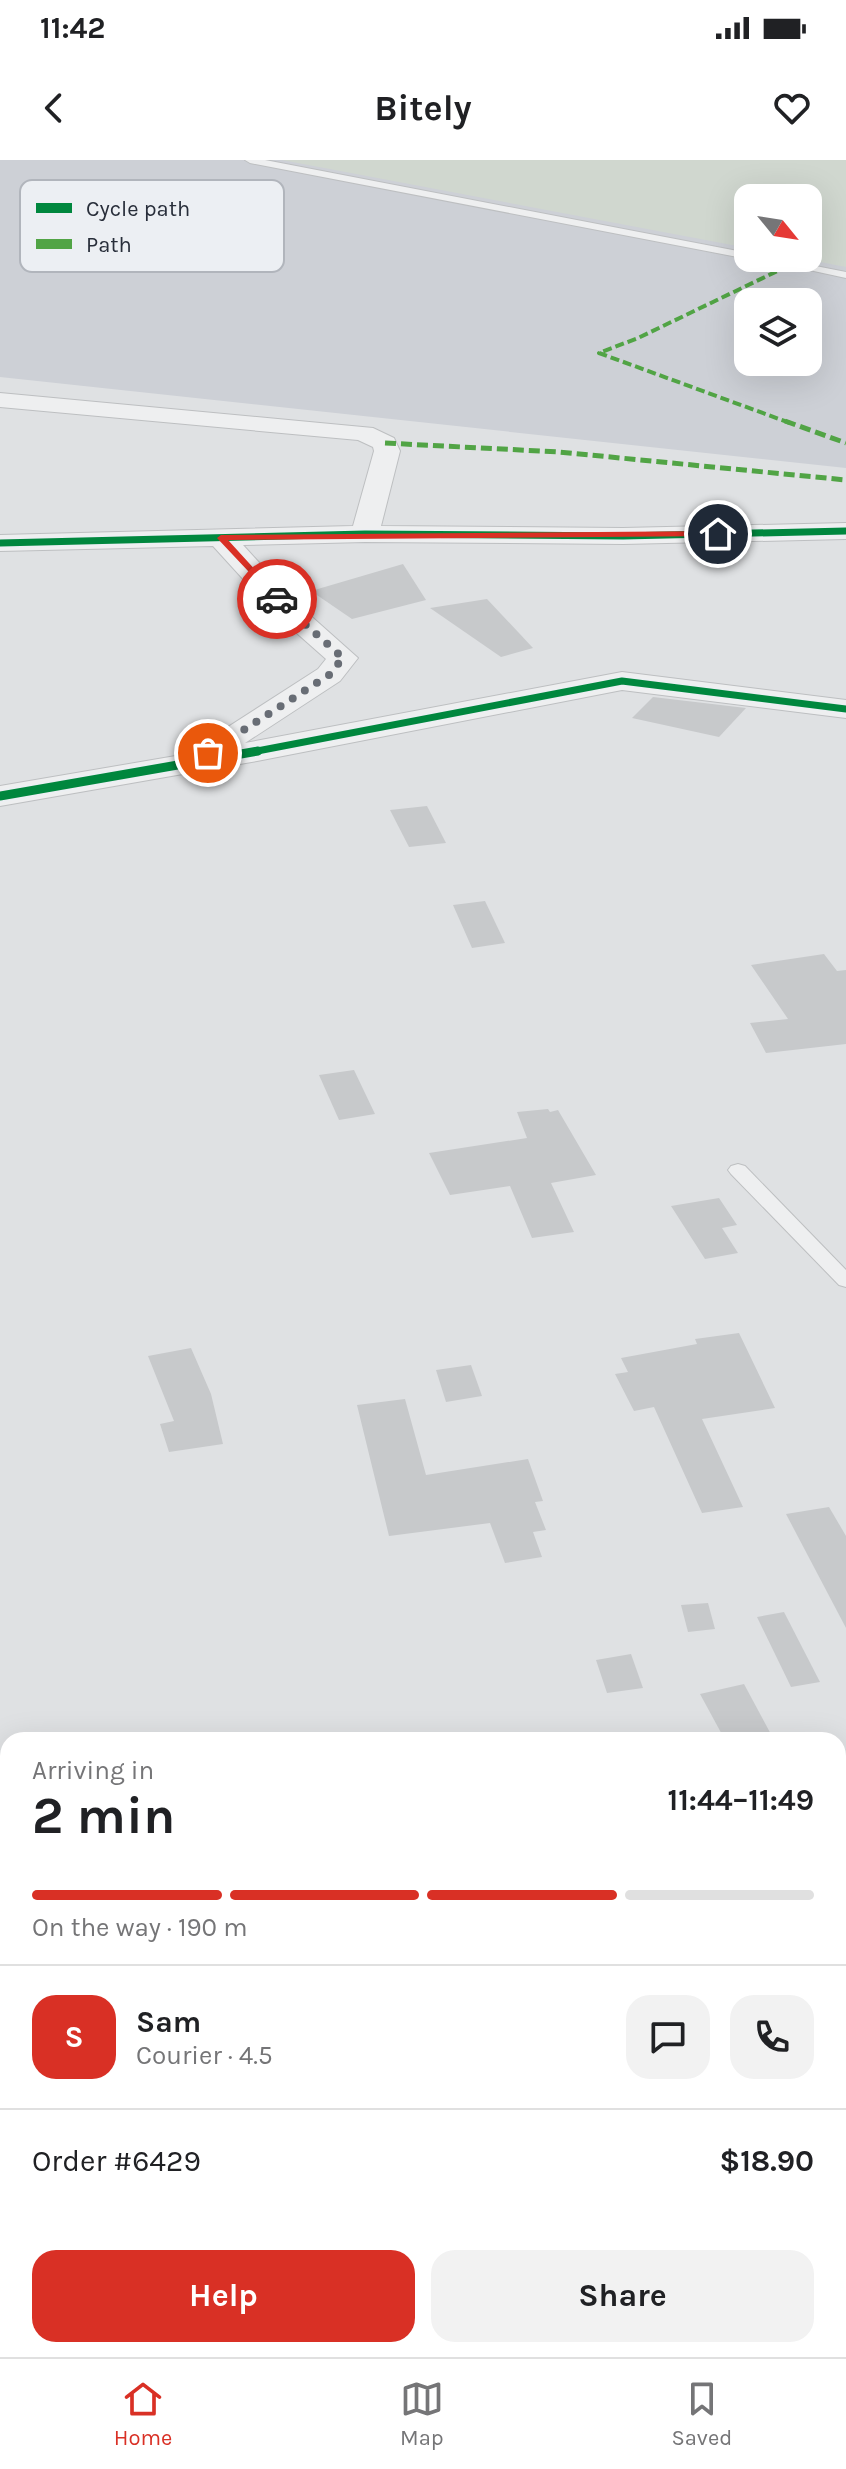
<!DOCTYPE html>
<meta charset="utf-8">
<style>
body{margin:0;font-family:Karla,sans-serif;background:#f2f2f2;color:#202124;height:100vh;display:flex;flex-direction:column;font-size:30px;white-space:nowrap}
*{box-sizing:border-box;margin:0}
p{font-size:26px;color:#757577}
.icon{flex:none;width:44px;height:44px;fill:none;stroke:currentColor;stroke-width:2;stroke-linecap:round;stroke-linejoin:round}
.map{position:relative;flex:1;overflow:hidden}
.drawer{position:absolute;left:0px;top:1572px;width:846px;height:626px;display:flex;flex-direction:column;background:#fff;border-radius:24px 24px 0 0;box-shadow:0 8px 32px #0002}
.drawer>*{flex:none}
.needle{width:52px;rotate:120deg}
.fabs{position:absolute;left:734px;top:24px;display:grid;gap:16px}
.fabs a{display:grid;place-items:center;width:88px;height:88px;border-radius:16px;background:#fff;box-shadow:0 8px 32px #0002;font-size:40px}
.pin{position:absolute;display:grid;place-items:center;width:68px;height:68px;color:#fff;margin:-34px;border:4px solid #fff;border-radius:50%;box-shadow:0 2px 8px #0007}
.courier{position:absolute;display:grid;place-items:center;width:80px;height:80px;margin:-40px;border:6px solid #d93025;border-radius:50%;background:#fff;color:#222;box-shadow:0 2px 10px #0007}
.summary em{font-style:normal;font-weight:700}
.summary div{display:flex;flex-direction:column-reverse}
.summary{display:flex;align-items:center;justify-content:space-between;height:136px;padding:0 32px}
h1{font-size:52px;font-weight:700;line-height:60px}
.bar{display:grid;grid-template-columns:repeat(4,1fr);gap:12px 8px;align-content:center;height:96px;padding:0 32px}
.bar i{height:10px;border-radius:6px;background:#e0e0e0}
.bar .current{background:#d93025}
.bar p{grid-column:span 4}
.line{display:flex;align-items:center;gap:20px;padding:0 32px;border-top:2px solid #e0e0e0}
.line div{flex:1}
.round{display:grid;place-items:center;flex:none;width:84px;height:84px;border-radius:24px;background:#f2f2f2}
.cta{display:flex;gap:16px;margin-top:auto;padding:16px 32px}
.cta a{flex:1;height:92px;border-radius:24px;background:#d93025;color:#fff;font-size:32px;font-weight:700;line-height:92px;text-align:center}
.cta a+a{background:#f2f2f2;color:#202124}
.status{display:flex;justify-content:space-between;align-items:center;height:56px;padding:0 40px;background:#fff;direction:ltr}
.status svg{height:22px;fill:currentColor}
header{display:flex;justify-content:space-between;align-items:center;height:104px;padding:0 32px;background:#fff;font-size:36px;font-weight:700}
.dock{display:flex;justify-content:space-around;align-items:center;height:112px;border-top:2px solid #e0e0e0;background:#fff;font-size:22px;color:#757577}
.dock a{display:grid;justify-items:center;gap:4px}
.dock .current{color:#d93025}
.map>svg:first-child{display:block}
.built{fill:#cdd0d6;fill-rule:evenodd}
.green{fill:#d0d7cf}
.building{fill:#c7c9cb}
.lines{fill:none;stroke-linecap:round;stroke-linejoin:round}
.lane-casing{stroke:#bdbfc1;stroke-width:2}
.street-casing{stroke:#bdbfc1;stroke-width:2}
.lane{fill:#eeeff0;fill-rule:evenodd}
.street{fill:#eeeff0;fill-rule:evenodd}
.quiet-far1{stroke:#51a445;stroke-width:4;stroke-dasharray:9 4;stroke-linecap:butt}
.quiet{stroke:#51a445;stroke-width:5;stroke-dasharray:11 5;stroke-linecap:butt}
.cycleway-far1-casing{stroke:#eceff3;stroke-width:10}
.cycleway-casing{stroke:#eceff3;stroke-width:13}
.cycleway-far1{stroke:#00873e;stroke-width:7}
.cycleway{stroke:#00873e;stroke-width:9}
.route{fill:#d93025}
.done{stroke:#686d75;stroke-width:8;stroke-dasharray:0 14.4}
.key{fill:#eceff3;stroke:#b1b5bc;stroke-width:2}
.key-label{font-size:22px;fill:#282e3a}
</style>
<div class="status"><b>11:42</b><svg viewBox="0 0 49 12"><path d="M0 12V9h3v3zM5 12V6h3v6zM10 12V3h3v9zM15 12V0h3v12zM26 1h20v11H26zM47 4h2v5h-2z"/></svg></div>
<header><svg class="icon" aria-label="back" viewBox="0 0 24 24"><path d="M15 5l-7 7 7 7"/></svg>Bitely<svg class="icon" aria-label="heart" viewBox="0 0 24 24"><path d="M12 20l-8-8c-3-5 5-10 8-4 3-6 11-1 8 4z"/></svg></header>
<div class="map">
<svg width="846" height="2197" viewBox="0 0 846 2197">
<rect width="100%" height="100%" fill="#dfe1e3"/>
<path class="built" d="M0 0H846V308L0 217ZM748 38H808V98H748ZM748 142H808V202H748Z"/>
<path class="green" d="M282 0H846V107L800 98H808V38H748V88Z"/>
<g class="building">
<path d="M403 404 426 440 352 459 311 431Z"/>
<path d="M487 439 533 488 501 497 430 448Z"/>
<path d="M653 537 746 548 719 577 632 558Z"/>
<path d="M427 646 446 683 409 687 390 650Z"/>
<path d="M485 741 505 783 472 788 453 745Z"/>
<path d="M824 794 837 811 846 810V884L766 893 750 863 788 859 751 805Z"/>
<path d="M354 910 375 954 339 960 319 915Z"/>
<path d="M548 949 550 952 558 950 596 1015 551 1023 574 1072 532 1078 510 1026 450 1035 429 993 527 978 517 952Z"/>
<path d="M719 1038 737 1065 722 1068 738 1093 705 1099 671 1046Z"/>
<path d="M739 1173 775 1248 702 1259 743 1347 702 1353 654 1247 634 1251 615 1214 628 1212 621 1198 697 1184 695 1179Z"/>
<path d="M191 1188 211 1234 223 1284 169 1292 160 1264 174 1261 148 1196Z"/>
<path d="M471 1205 482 1236 446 1242 436 1210Z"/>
<path d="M405 1239 426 1315 528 1299 543 1341 535 1342 546 1370 533 1372 542 1397 505 1403 490 1363 389 1376 357 1245Z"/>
<path d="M829 1347 846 1376V1468L786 1354Z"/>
<path d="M708 1443 715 1469 688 1472 681 1445Z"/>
<path d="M784 1452 820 1522 791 1527 757 1457Z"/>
<path d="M631 1494 643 1528 607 1533 596 1500Z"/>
<path d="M744 1524 774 1580H725L700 1534Z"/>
</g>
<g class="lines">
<g class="lane-casing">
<g id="lane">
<path d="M245 0H265L748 93V98H752L748 99 250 3Z"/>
<path d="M754 98H775L846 112V118Z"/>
<path d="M738 1004 745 1006 846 1110V1127L839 1125 731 1014 728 1010 731 1006Z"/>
</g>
</g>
<g class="street-casing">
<path id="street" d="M0 233 373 268 394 278 400 291 381 366 623 368 846 363V379L623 384 365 382 243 385 294 441 358 498 340 521 245 583 622 512 846 540V558L622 530 257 601 0 646V626L199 592 203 583 318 509 326 499 274 453 213 386 0 391V375L353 366 374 291 373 287 358 280 0 247Z"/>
</g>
<use href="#lane" class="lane"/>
<use href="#street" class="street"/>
<path class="quiet-far1" d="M790 263 599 193 638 178 792 104"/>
<g class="quiet">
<path d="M785 261 846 283"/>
<path d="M385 283 559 292 846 320"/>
</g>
<g class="cycleway-far1-casing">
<g id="cycleway-far1">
<path d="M0 383 365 374 623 376 846 371"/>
<path d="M247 593 622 521 846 549"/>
</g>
</g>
<g class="cycleway-casing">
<path id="cycleway" d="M0 636 258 591"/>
</g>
<use href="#cycleway-far1" class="cycleway-far1"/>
<use href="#cycleway" class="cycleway"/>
</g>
<path class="route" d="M718 371 721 376 228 380 280 437 277 442 217 378 221 375Z"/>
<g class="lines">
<path class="done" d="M208 593 329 515 343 498 277 439"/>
</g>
<rect x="20" y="20" width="264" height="92" rx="12" class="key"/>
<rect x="36" y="43" width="36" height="10" fill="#00873e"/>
<rect x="36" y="79" width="36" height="10" fill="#51a445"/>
<g class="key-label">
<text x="86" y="56">Cycle path</text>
<text x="86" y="92">Path</text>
</g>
</svg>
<div class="fabs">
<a><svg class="needle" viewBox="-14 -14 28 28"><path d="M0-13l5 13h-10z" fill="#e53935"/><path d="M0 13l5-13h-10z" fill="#757577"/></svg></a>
<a><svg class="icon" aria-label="layers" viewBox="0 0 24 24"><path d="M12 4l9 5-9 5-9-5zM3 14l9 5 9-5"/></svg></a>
</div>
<div class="pin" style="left:208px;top:593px;background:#ea580c"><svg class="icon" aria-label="bag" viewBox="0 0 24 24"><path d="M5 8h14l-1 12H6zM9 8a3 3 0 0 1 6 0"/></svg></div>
<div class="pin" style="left:718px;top:374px;background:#1f2937"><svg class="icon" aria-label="home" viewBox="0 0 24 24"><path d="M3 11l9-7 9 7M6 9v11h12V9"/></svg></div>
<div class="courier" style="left:277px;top:439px"><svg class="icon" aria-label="car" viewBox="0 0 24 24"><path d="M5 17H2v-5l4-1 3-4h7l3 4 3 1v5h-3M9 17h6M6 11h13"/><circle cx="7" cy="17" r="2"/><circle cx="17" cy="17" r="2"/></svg></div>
<section class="drawer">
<div class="summary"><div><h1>2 min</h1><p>Arriving in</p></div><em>11:44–11:49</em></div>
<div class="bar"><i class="current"></i><i class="current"></i><i class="current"></i><i></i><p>On the way · 190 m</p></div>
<div class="line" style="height:144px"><b class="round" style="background:#d93025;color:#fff">S</b><div><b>Sam</b><p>Courier · 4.5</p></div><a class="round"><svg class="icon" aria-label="chat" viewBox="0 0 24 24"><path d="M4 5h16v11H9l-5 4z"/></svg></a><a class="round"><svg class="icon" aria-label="phone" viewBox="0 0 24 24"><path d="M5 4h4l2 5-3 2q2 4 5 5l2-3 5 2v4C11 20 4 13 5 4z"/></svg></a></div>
<div class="line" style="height:104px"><div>Order #6429</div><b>$18.90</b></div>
<div class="cta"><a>Help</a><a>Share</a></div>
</section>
</div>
<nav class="dock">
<a class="current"><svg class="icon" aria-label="home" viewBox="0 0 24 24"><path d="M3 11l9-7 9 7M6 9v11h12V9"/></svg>Home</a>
<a><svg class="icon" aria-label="map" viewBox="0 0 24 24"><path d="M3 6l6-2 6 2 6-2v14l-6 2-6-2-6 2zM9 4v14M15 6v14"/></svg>Map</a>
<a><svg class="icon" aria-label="saved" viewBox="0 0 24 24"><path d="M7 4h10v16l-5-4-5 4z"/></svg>Saved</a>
</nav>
